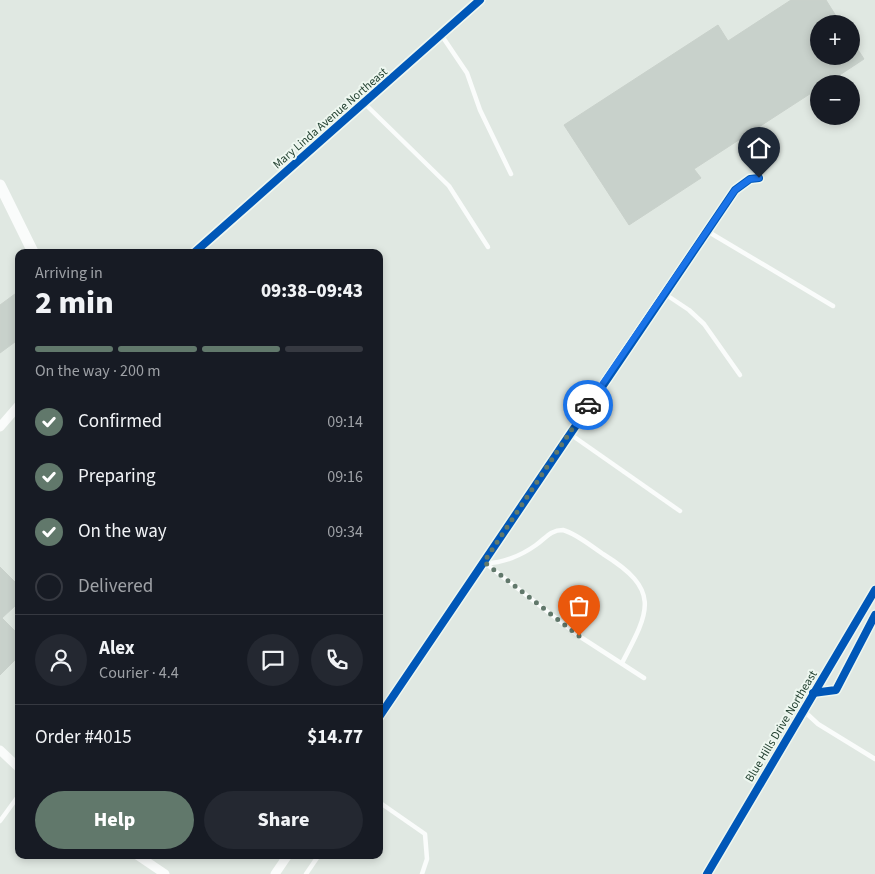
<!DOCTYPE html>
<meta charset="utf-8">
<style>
body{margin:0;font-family:"Source Sans 3",sans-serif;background:#242831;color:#f1f3f6;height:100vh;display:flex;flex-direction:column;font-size:19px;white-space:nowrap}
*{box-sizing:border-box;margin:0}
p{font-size:16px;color:#9ea1a6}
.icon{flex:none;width:28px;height:28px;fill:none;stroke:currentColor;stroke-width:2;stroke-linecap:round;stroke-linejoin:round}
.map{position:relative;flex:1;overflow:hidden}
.details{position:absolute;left:15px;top:249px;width:368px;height:610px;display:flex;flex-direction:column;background:#171b24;border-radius:10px;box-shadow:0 2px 8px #0003}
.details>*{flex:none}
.buttons{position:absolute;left:810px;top:15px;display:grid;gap:10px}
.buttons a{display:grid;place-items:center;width:50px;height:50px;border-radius:50%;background:#171b24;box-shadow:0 2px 8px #0003;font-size:25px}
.pin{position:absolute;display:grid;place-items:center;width:42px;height:42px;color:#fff;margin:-51px -21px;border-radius:50% 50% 50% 0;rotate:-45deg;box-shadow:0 0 5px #0007}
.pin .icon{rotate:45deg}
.courier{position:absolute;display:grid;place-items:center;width:50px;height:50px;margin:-25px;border:4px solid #1a73e8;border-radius:50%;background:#fff;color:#222;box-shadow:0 1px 6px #0007}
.summary em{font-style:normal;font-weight:800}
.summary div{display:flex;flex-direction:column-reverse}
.summary{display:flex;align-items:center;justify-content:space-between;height:85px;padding:0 20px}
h1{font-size:32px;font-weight:800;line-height:38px}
.bar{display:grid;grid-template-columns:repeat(4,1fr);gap:8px 5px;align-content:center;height:60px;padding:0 20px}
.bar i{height:6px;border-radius:4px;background:#363941}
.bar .current{background:#61786b}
.bar p{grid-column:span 4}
.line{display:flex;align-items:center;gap:12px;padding:0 20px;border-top:1px solid #363941}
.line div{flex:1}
.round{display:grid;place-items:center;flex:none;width:52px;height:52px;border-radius:26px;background:#242831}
ol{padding:0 20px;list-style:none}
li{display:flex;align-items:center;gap:15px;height:55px}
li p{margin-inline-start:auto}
li .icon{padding:5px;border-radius:50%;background:#61786b;color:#fff;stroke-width:4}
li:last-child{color:#9ea1a6}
li i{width:28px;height:28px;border:2px solid #363941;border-radius:50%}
.cta{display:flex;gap:10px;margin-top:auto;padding:10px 20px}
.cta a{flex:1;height:58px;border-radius:30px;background:#61786b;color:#fff;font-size:20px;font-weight:800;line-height:58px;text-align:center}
.cta a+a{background:#242831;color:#f1f3f6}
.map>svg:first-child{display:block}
.building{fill:#c8d1cb;stroke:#c9d1cb}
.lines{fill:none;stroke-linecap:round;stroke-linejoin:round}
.service{stroke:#fafcfb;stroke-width:4.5}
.minor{stroke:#fafcfb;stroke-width:9}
.tertiary{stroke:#fafcfb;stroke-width:11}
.cycleway-casing{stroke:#eef7f0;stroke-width:11}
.cycleway{stroke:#0057b8;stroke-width:8}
.done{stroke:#61786b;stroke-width:5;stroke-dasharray:0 9}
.route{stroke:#1a73e8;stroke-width:6}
.labels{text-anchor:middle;stroke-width:4;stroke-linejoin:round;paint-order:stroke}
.street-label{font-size:12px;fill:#1d3c2b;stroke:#eef7f0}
</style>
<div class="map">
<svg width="875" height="874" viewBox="0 0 875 874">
<rect width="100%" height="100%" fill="#e0e8e2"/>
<g class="building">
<path d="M791 0H826L841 24H819V56H851V39L864 59 826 84H819V88L694 169 701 178 629 225 564 125 718 25 728 41Z"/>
<path d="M19 291V339L0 353V305Z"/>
<path d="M0 567 19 586V610L15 606 2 618 19 635V656L0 675Z"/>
</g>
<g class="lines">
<g class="service">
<path d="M442 36 467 73 480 110 511 174"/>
<path d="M364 103 449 186 488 247"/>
<path d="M707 231 833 306"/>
<path d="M665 294 689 310 704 324 740 375"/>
<path d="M570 434 680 511"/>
<path d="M484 563C502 564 522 555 536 545 546 538 550 530 563 530 577 534 591 546 603 554 661 590 650 610 622 663"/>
<path d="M485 563 579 636 644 678"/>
<path d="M804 711 818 724 875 759"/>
<path d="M379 802 425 834 427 859 422 874"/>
<path d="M0 821 19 795"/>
<path d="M306 874 319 855"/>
</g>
<g class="minor">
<path d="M0 427 19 405"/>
<path d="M379 717 735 190 750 179 759 178"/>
<path d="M0 750 19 768"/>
<path d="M137 855 165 874"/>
<path d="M275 874 288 855"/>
<path d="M707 874 875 590"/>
</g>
<g class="tertiary">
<path d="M0 185 33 252"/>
<path d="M195 252 480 0"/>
</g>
<g class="cycleway-casing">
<g id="cycleway">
<path d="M195 252 480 0"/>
<path d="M813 693 836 690 875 615"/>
<path d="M379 717 735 190 750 179 759 178"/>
<path d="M707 874 875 590"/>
</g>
</g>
<use href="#cycleway" class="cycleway"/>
</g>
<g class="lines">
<path class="done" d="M579 636 484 562 588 405"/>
<path class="route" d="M588 405 735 190 750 179 759 178"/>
</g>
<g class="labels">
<g class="street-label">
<text transform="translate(330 118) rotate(-41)" y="4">Mary Linda Avenue Northeast</text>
<text transform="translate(781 726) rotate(-59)" y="4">Blue Hills Drive Northeast</text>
</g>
</g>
</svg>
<div class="buttons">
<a>+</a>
<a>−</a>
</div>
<div class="pin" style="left:579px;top:636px;background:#ea580c"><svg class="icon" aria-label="bag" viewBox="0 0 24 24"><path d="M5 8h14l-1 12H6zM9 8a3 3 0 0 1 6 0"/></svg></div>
<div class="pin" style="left:759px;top:178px;background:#1f2937"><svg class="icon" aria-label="home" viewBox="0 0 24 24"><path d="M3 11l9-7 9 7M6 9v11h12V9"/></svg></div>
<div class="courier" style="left:588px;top:405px"><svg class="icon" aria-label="car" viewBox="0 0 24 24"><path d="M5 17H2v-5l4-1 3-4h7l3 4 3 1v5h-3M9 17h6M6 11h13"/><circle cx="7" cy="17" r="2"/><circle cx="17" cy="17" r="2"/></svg></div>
<section class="details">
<div class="summary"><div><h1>2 min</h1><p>Arriving in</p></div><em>09:38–09:43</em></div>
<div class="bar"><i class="current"></i><i class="current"></i><i class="current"></i><i></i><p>On the way · 200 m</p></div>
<ol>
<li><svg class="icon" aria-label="check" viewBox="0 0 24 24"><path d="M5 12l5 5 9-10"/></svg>Confirmed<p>09:14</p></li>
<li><svg class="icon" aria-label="check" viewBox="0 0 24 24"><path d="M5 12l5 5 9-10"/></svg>Preparing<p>09:16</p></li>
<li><svg class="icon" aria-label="check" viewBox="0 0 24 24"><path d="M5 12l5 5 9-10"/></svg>On the way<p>09:34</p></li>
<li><i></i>Delivered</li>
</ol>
<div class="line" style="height:90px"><a class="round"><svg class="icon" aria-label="person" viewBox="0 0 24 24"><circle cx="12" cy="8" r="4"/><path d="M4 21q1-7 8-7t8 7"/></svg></a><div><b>Alex</b><p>Courier · 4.4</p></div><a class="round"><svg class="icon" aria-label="chat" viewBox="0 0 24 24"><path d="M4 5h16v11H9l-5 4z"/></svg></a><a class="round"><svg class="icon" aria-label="phone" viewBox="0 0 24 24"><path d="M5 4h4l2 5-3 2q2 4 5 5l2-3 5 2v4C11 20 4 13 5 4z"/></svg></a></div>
<div class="line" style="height:65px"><div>Order #4015</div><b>$14.77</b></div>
<div class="cta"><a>Help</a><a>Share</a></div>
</section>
</div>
